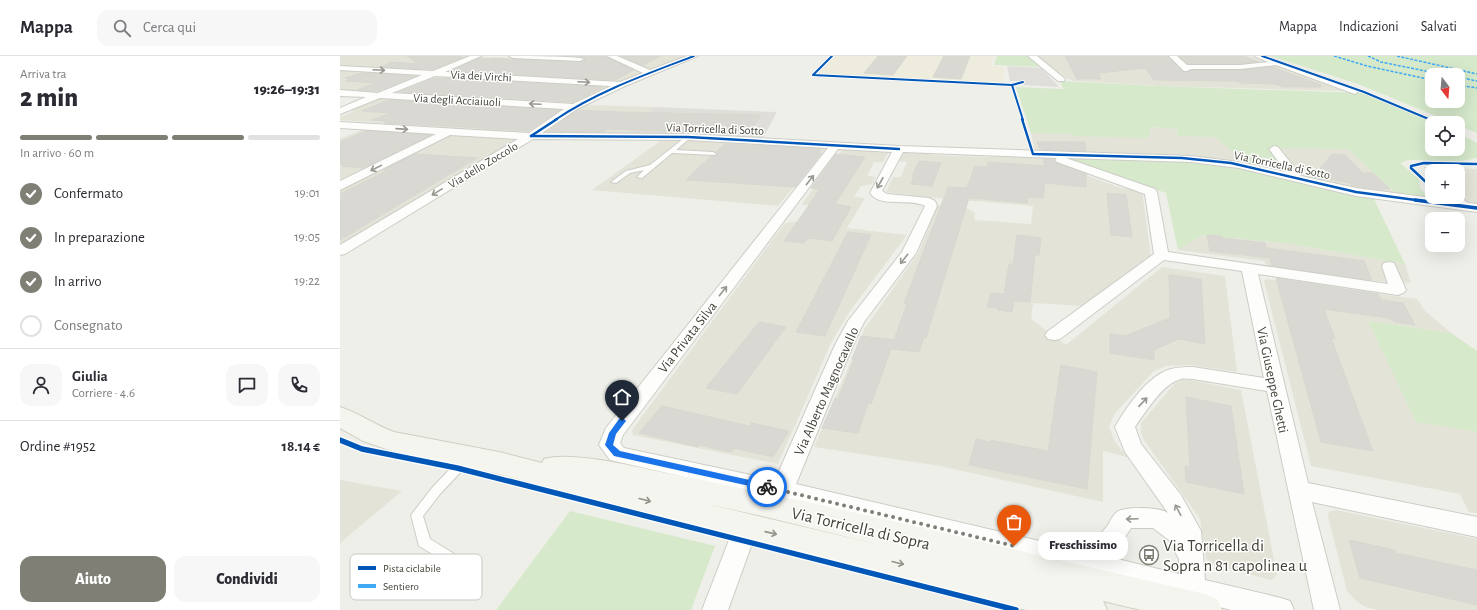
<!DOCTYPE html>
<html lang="it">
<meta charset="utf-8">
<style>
body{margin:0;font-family:"Alegreya Sans",sans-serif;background:#f7f7f7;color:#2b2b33;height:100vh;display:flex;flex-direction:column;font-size:15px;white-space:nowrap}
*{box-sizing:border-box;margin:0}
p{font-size:13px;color:#7c7c81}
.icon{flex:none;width:22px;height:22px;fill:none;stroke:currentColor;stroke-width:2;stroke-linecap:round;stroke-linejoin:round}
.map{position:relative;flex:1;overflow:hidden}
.drawer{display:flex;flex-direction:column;background:#fff;width:340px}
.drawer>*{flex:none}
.needle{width:26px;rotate:164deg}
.tools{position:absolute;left:1085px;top:12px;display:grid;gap:8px}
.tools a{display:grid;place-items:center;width:40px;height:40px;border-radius:8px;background:#fff;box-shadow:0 4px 16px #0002;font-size:20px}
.pin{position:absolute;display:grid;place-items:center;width:34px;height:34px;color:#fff;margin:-41px -17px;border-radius:50% 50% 50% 0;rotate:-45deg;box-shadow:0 0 4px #0007}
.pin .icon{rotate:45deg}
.courier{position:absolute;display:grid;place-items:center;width:40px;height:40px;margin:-20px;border:3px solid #1a73e8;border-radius:50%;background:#fff;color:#222;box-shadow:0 1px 5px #0007}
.bubble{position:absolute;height:28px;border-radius:12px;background:#fff;box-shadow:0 4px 16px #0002;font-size:13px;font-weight:800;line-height:28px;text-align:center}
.summary em{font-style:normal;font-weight:800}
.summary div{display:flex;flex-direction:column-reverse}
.summary{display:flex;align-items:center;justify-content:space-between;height:68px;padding:0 20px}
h1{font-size:26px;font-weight:800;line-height:30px}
.bar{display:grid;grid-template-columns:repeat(4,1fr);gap:6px 4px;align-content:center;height:48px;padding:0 20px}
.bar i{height:5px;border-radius:3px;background:#e1e1e2}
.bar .on{background:#807f76}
.bar p{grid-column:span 4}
.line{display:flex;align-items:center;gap:10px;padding:0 20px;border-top:1px solid #e1e1e2}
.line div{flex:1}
.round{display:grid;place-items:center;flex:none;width:42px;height:42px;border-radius:12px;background:#f7f7f7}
ol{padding:0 20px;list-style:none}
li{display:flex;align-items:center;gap:12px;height:44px}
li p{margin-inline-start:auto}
li .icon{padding:4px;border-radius:50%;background:#807f76;color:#fff;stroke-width:4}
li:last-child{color:#7c7c81}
li i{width:22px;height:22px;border:2px solid #e1e1e2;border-radius:50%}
.action{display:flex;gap:8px;margin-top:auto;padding:8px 20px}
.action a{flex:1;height:46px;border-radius:12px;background:#807f76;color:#fff;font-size:16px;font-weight:800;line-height:46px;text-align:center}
.action a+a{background:#f7f7f7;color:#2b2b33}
header{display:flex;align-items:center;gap:24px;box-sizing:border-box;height:56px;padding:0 20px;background:#fff;border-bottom:1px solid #e1e1e2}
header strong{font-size:19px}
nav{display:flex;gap:22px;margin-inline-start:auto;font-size:14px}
.search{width:280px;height:36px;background:#f7f7f7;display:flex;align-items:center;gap:10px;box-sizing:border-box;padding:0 14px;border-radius:12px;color:#7c7c81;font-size:15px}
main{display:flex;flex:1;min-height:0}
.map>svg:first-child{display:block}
.residential{fill:#e3e3d8}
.industrial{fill:#e0ded8}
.education{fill:#edecdd}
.green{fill:#d6e9cb;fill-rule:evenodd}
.parking{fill:#dfdeda}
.building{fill:#d9d8d2;stroke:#d8d7d0}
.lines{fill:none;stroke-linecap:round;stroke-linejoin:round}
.lane-casing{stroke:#cdcdc7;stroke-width:2}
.street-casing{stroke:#cdcdc7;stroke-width:2}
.secondary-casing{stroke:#cfcfc3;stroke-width:2}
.lane{fill:#fdfdfc;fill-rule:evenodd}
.street{fill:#fdfdfc;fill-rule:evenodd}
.secondary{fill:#f5f5ef;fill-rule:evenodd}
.quiet{stroke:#3fa9f5;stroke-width:1.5;stroke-dasharray:3 1.5;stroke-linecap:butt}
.cycleway-far3-casing{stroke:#fff;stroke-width:3.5}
.cycleway-far2-casing{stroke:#fff;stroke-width:4}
.cycleway-far1-casing{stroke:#fff;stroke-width:5.5}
.cycleway-casing{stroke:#fff;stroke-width:8}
.cycleway-far3{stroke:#0057b8;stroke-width:2}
.cycleway-far2{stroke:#0057b8;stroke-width:2.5}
.cycleway-far1{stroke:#0057b8;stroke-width:3.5}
.cycleway{stroke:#0057b8;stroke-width:5.5}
.oneway{stroke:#989790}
.oneway2{stroke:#94938a}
.route{fill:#1a73e8}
.done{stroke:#807f76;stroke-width:4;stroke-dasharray:0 7.2}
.labels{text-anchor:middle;stroke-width:3;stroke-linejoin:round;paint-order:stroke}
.far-street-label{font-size:12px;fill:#454337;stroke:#fff}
.street-label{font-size:14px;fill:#454337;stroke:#fff}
.near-street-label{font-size:17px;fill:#454337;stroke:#fff}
.near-poi-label{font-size:17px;fill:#454337;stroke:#fff;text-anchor:start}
.key{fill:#fff;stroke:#c7c7c3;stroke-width:1}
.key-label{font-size:11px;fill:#454337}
</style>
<header>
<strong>Mappa</strong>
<div class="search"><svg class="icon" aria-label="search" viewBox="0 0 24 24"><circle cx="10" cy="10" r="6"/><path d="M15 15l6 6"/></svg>Cerca qui</div>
<nav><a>Mappa</a><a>Indicazioni</a><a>Salvati</a></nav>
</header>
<main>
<section class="drawer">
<div class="summary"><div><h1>2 min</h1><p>Arriva tra</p></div><em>19:26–19:31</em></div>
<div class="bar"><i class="on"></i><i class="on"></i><i class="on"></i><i></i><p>In arrivo · 60 m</p></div>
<ol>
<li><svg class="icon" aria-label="check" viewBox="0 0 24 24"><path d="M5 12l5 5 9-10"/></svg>Confermato<p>19:01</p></li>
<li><svg class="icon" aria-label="check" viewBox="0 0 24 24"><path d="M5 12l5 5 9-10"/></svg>In preparazione<p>19:05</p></li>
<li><svg class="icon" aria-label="check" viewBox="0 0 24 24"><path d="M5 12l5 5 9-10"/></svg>In arrivo<p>19:22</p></li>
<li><i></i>Consegnato</li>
</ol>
<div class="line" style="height:72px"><a class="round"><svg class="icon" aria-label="person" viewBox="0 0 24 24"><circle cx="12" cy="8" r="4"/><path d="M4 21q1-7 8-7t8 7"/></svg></a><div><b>Giulia</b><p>Corriere · 4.6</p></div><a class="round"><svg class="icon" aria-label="chat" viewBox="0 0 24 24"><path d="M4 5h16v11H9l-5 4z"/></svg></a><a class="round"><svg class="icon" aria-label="phone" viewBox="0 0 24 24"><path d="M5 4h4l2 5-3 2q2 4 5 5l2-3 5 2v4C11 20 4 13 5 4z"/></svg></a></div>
<div class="line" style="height:52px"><div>Ordine #1952</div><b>18.14 €</b></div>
<div class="action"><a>Aiuto</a><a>Condividi</a></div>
</section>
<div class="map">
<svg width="1137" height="554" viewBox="0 0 1137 554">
<rect width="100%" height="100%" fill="#efefea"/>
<g class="residential">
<path d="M0 0H131L91 15 0 10Z"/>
<path d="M200 0H266L304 17 282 26 113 16 152 1 240 5 245 2Z"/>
<path d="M278 0H348L310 14Z"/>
<path d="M697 0H909L1004 35 817 30 734 25 728 23Z"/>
<path d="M0 13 84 18 35 36 0 34Z"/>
<path d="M106 19 274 29 234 49 59 38Z"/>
<path d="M40 41 226 53 186 77 0 64V61L14 55 8 54Z"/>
<path d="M245 49 315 51 284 79 199 78Z"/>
<path d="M811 71 837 73 839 80H875L900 102 901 106 695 96 691 77 732 78Z"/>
<path d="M24 73 97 78 0 125V83Z"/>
<path d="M109 79 180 83 0 192V133Z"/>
<path d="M326 81 488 90 438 150 252 134Z"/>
<path d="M937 92 1008 93 1059 140 1001 130 959 120Z"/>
<path d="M503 93 549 95 543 106H534L527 120 536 121 532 128 521 130 514 141 525 142 507 172 567 179 510 255 491 287 438 408 293 379 292 374 445 167 460 165 471 149H461Z"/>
<path d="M562 96 592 97 591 99 650 101 656 99 702 100 746 115 748 120 781 132 802 134 811 201 744 250 693 247 691 263 726 289 822 211 885 220 897 316 851 309 826 310 814 315 775 357 769 371 774 384 787 401 763 395V446L600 410 474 391 525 272 579 196 598 149 629 153 635 157 634 164 691 168 693 150 576 140 546 136 553 121H561L567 106 559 105Z"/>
<path d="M1083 111 1137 113V149L1120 146 1114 141H1118V115H1092V117Z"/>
<path d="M863 179 952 188 1065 208 1071 227 1045 226 927 211 924 205 838 194Z"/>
<path d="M927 223 1077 243 1085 255 1111 277 1028 265 1076 365 1137 376V457L1129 456 1120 438 971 410 924 225Z"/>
<path d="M842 324H850L901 334 937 519 931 524 875 509 866 503 860 463 804 384 801 377V367L835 327Z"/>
<path d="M0 424 62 435 0 487Z"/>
<path d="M996 454 1137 483V554H1038L1025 551 1016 545 1007 535 988 461 989 456Z"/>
</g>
<path class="industrial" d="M315 51 437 56 423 82 330 79H284Z"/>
<path class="education" d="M495 0H654L650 10 665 11 662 27 476 18Z"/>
<g class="green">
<path d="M657 0H687L701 11 654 9Z"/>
<path d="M930 0H1137V77L1118 69V67H1113L1018 28ZM1092 19H1118V45H1092Z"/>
<path d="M720 25 817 30 1023 37 1094 67H1092V93H1118V77L1137 87V102L1122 105 1069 104 1060 107 1079 123 1080 132 1090 144 1059 140 1008 93 930 92 947 115 901 106 900 102 875 81 838 80 837 73 811 71 808 82 732 80V78L691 77 676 31 723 33Z"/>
<path d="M720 101H740V103L788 104 792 103 793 105 845 106 850 105V106L901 112 1017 140 1033 141 1065 208 952 188 863 179 838 194 826 137 721 103Z"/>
<path d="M1028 265 1111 277 1137 295V376L1076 366Z"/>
<path d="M230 455 375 490 351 554H156Z"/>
</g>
<path class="parking" d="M667 10 701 12 719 31 684 29V27L679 25H670Z"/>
<g class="building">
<path d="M67 0H104L123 1 93 13 40 11 52 6 78 8Z"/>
<path d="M234 0H266L294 14 275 24 111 15 140 2 240 6 245 3 244 2Z"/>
<path d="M281 0H320L303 9Z"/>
<path d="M538 0H567L553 19 524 17Z"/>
<path d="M604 0H630L621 23 593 21Z"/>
<path d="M725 0H828L844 16 851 14H900L932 11 981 29V31H943L936 28 901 27 897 25 814 24 805 12 758 17 761 23H737Z"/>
<path d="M839 0H903L918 6 900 8H848Z"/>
<path d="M22 17 75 20 38 35 17 34 35 27 6 25 10 23 5 22Z"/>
<path d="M95 22 263 31 233 46 59 36Z"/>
<path d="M49 44 220 54 189 75 110 70 44 67 48 65 32 64 51 57 22 55Z"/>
<path d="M238 54 276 56 421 59 408 77 267 73 263 76H207Z"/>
<path d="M26 75 90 79 23 112 2 110 6 109 0 108V86Z"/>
<path d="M697 86H745L746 95 700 93Z"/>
<path d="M385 88 481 93 478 97H482L455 131 346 124 371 100H376L377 98 376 96Z"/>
<path d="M75 98 137 102 0 184V138L48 114H44Z"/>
<path d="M496 98 525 101 495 148 511 151 492 185 468 182 464 187 444 185 480 133 471 132Z"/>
<path d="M992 98 1005 99 1023 117H1033L1050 133H1038L1016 130 1011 129 1010 127 974 120Z"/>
<path d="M703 103H714L716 107 746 118V131L705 127 703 142 688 141 687 147 629 142 586 282 584 281 579 296 551 293 531 348 528 347 518 377 482 372 495 342 498 343 514 304 512 303 521 280 554 284 567 248 564 247 608 131 627 132 635 110 647 111 648 106 705 110Z"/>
<path d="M579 105 601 107 592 130 571 128 574 121 572 120Z"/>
<path d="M767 137 786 139 792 181 771 179Z"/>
<path d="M508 176 531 179 485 280 456 276Z"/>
<path d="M677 179 701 182 699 199H695L690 246 674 245 672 256 658 254V252L647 251 651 237 664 238 669 208H673Z"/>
<path d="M867 179 881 180 882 182 925 187 929 202 870 195Z"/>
<path d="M927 192 1024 205 1032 224 932 210Z"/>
<path d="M829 219 861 223 865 288 838 283 814 294V304L770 297V278L785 280 830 262Z"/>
<path d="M936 222 1038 238 1041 244 1063 247 1075 269 1056 266 1048 262 984 253 995 283 991 282 1033 395 981 386Z"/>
<path d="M419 266 446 271 397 338 366 332Z"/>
<path d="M721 309 757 316 747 433 629 409 636 383 650 386V384L708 395Z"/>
<path d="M846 341 891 350 904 438 846 426 845 410 850 411Z"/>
<path d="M322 350 409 370 411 367 449 375 433 401 394 392 391 396 359 389 358 391 299 377Z"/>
<path d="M1009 484 1055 494 1056 497 1137 514V549L1020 522Z"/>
</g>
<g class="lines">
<g class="lane-casing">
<g id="lane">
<path d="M348 79 351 81 350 82 336 94 373 96 376 98 375 99 332 97 302 122 297 121 304 114 290 117 276 127 271 126 286 115 310 109Z"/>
<path d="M1118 139 1132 151V153H1128L1114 141H1118Z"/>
<path d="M127 398 131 399 133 402 131 405 100 438 83 460 90 483 139 513 141 517 139 521 134 523 79 490 71 459 92 432 123 399Z"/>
</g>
</g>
<g class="street-casing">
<g id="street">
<path d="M130 0H141L105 16 280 26 303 17 267 0H277L310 14 347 0H358L285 30 237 53 202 77 348 78 559 90 851 100 899 106 946 116 929 93 934 90 938 91 961 120 1016 132 1137 148V156L1016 140 899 112 851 106 726 102 815 133 817 136 828 196 1048 228 1042 210 1044 207 1049 206 1054 207 1066 234 1063 237 1058 239 918 218 968 427 1137 461V481L972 446 1000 554H974L927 335 853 323C849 323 845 322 841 323 824 326 804 358 795 371L801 388 841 439 861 475 865 524 941 542 950 545 954 554H891L857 545 845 551 836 547 832 539 442 443 270 404 259 389 266 372 488 92 348 84 193 83 5 198 0 199V189L178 83 110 79 0 134V125L96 78 0 72V66L189 77 224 53 40 42 0 58V52L26 41 0 40V34L38 37 82 19 0 14V10L93 15ZM95 20 271 30 233 48 52 37ZM498 93 552 96 530 137C541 153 570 141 585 150L562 196 508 265 495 289 435 424 284 392 280 387 283 379ZM563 96 717 102 715 104 717 106 805 138 814 198 708 275 705 279 708 283 714 284 720 283 824 204 902 215 924 322 853 311C845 311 836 311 828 314 807 321 786 352 775 371L785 396 828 457C820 451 785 450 777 456 773 459 770 465 768 469 756 484 751 487 734 493L456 428 513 289 524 266 576 197 597 150 595 145 589 142 547 138 542 135ZM791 472H813L829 484 839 503V518L769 501 779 491Z"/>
<path d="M169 0C182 0 237 0 244 3L240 5 173 2Z"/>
<path d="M688 0H697L725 23 724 25H718Z"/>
<path d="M829 0H837L847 9H900L928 6 914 0H925L1018 33 1019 35 1015 38 1012 37 936 9 900 13H851L847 15H844Z"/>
<path d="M406 461 414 464 418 471 388 554H362L394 471 398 464Z"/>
</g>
</g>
<g class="secondary-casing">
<path id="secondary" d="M0 351C19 357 35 369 54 376L159 396 202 407 204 403C235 394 308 414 341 420 517 454 691 498 865 538L877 543 882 554H801L763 545 767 554H686L406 484 159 418 52 395 23 385 0 372ZM367 448 422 460 544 490Z"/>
</g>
<use href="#lane" class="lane"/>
<use href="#street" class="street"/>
<use href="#secondary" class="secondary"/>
<g class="quiet">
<path d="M994 0 1027 10 1092 24"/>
<path d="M1028 0 1041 6 1105 19"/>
<path d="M1057 0 1137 18"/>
<path d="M1118 21 1137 25"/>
<path d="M1118 29 1137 32"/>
</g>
<g class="cycleway-far3-casing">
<g id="cycleway-far3">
<path d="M492 0 473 19 672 29 683 26"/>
<path d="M922 0 1024 36 1091 64"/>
<path d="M672 29 683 64"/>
<path d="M215 64C258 35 307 18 354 0"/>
</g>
</g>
<g class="cycleway-far2-casing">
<g id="cycleway-far2">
<path d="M682 63 693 98 842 102 891 107 1016 136 1083 145"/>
<path d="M1089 63 1099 67"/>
<path d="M191 80 348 81 559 93"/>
<path d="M191 80 217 63"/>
<path d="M1098 145 1087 137V127L1071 112V110L1084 107 1137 108"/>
</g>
</g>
<g class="cycleway-far1-casing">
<g id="cycleway-far1">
<path d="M1075 144 1137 152"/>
<path d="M1097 144 1101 147"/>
</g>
</g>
<g class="cycleway-casing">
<path id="cycleway" d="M0 384 22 393 117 412 676 554"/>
</g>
<use href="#cycleway-far3" class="cycleway-far3"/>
<use href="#cycleway-far2" class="cycleway-far2"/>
<use href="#cycleway-far1" class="cycleway-far1"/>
<use href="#cycleway" class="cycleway"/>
</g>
<defs><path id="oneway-shaft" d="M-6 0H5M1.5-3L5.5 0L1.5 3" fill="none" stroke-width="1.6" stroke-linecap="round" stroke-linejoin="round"/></defs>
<g class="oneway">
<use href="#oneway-shaft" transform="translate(39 14) rotate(3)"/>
<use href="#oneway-shaft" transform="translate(244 26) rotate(3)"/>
<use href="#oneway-shaft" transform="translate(195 48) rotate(-177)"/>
<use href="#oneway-shaft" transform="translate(62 73) rotate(4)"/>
<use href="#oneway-shaft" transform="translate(36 112) rotate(154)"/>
<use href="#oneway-shaft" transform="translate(470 124) rotate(-52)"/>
<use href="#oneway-shaft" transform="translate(540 127) rotate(119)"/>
<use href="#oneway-shaft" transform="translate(97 136) rotate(149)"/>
<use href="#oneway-shaft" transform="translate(564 203) rotate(128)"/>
<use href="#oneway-shaft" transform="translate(383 235) rotate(-52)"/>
<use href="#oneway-shaft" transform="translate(803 346) rotate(-47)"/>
<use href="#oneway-shaft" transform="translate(838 454) rotate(-118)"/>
<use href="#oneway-shaft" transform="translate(792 463) rotate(178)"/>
</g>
<g class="oneway2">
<use href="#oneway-shaft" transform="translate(305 444) rotate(15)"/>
<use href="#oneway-shaft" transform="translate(431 477) rotate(13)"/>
<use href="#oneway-shaft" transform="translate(558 507) rotate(14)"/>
</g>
<path class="route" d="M279 363H284L286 365 276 378 273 389 280 395 427 428 432 431 427 434 274 400 265 389 269 377Z"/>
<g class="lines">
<path class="done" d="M427 431 674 490"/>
</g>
<defs>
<g id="bus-ring" transform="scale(1)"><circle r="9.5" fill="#fff" stroke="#807f76" stroke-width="1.5"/><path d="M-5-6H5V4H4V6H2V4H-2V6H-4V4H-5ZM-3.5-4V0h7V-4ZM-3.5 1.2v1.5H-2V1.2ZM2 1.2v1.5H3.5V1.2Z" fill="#807f76"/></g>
</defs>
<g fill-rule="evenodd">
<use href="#bus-ring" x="809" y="499"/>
</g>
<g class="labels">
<g class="far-street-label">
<text transform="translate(141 20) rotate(3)" y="4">Via dei Virchi</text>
<text transform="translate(117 44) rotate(3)" y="4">Via degli Acciaiuoli</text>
<text transform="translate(375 73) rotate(2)" y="4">Via Torricella di Sotto</text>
<text transform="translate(143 109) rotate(-31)" y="4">Via dello Zoccolo</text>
<text transform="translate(942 109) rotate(12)" y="4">Via Torricella di Sotto</text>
</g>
<g class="street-label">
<text transform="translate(347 281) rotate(-52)" y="5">Via Privata Silva</text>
<text transform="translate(933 324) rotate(78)" y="5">Via Giuseppe Ghetti</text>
<text transform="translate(486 335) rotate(-66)" y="5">Via Alberto Magnocavallo</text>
</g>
<g class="near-street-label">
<text transform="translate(521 472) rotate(13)" y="6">Via Torricella di Sopra</text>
</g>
<g class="near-poi-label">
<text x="823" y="495">Via Torricella di<tspan x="823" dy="20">Sopra n 81 capolinea u</tspan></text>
</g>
</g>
<rect x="10" y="498" width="132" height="46" rx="6" class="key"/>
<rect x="18" y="510" width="18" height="4" fill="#0057b8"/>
<rect x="18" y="528" width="18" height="4" fill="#3fa9f5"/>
<g class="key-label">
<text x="43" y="516">Pista ciclabile</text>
<text x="43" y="534">Sentiero</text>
</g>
</svg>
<div class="tools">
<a><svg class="needle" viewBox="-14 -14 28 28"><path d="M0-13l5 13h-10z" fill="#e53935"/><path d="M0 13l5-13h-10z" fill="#7c7c81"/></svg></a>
<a><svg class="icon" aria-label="locate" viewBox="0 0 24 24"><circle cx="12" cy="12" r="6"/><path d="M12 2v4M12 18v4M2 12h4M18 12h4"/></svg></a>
<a>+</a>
<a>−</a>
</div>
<div class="pin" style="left:674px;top:490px;background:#ea580c"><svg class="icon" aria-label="bag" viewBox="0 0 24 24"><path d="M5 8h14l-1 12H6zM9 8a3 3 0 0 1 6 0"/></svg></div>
<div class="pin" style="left:282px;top:365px;background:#1f2937"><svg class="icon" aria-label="home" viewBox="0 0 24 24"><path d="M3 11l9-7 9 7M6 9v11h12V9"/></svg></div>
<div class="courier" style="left:427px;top:431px"><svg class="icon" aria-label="bike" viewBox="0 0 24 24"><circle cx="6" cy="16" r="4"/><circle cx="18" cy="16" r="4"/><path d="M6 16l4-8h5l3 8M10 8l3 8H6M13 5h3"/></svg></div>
<div class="bubble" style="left:698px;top:476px;width:90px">Freschissimo</div>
</div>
</main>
